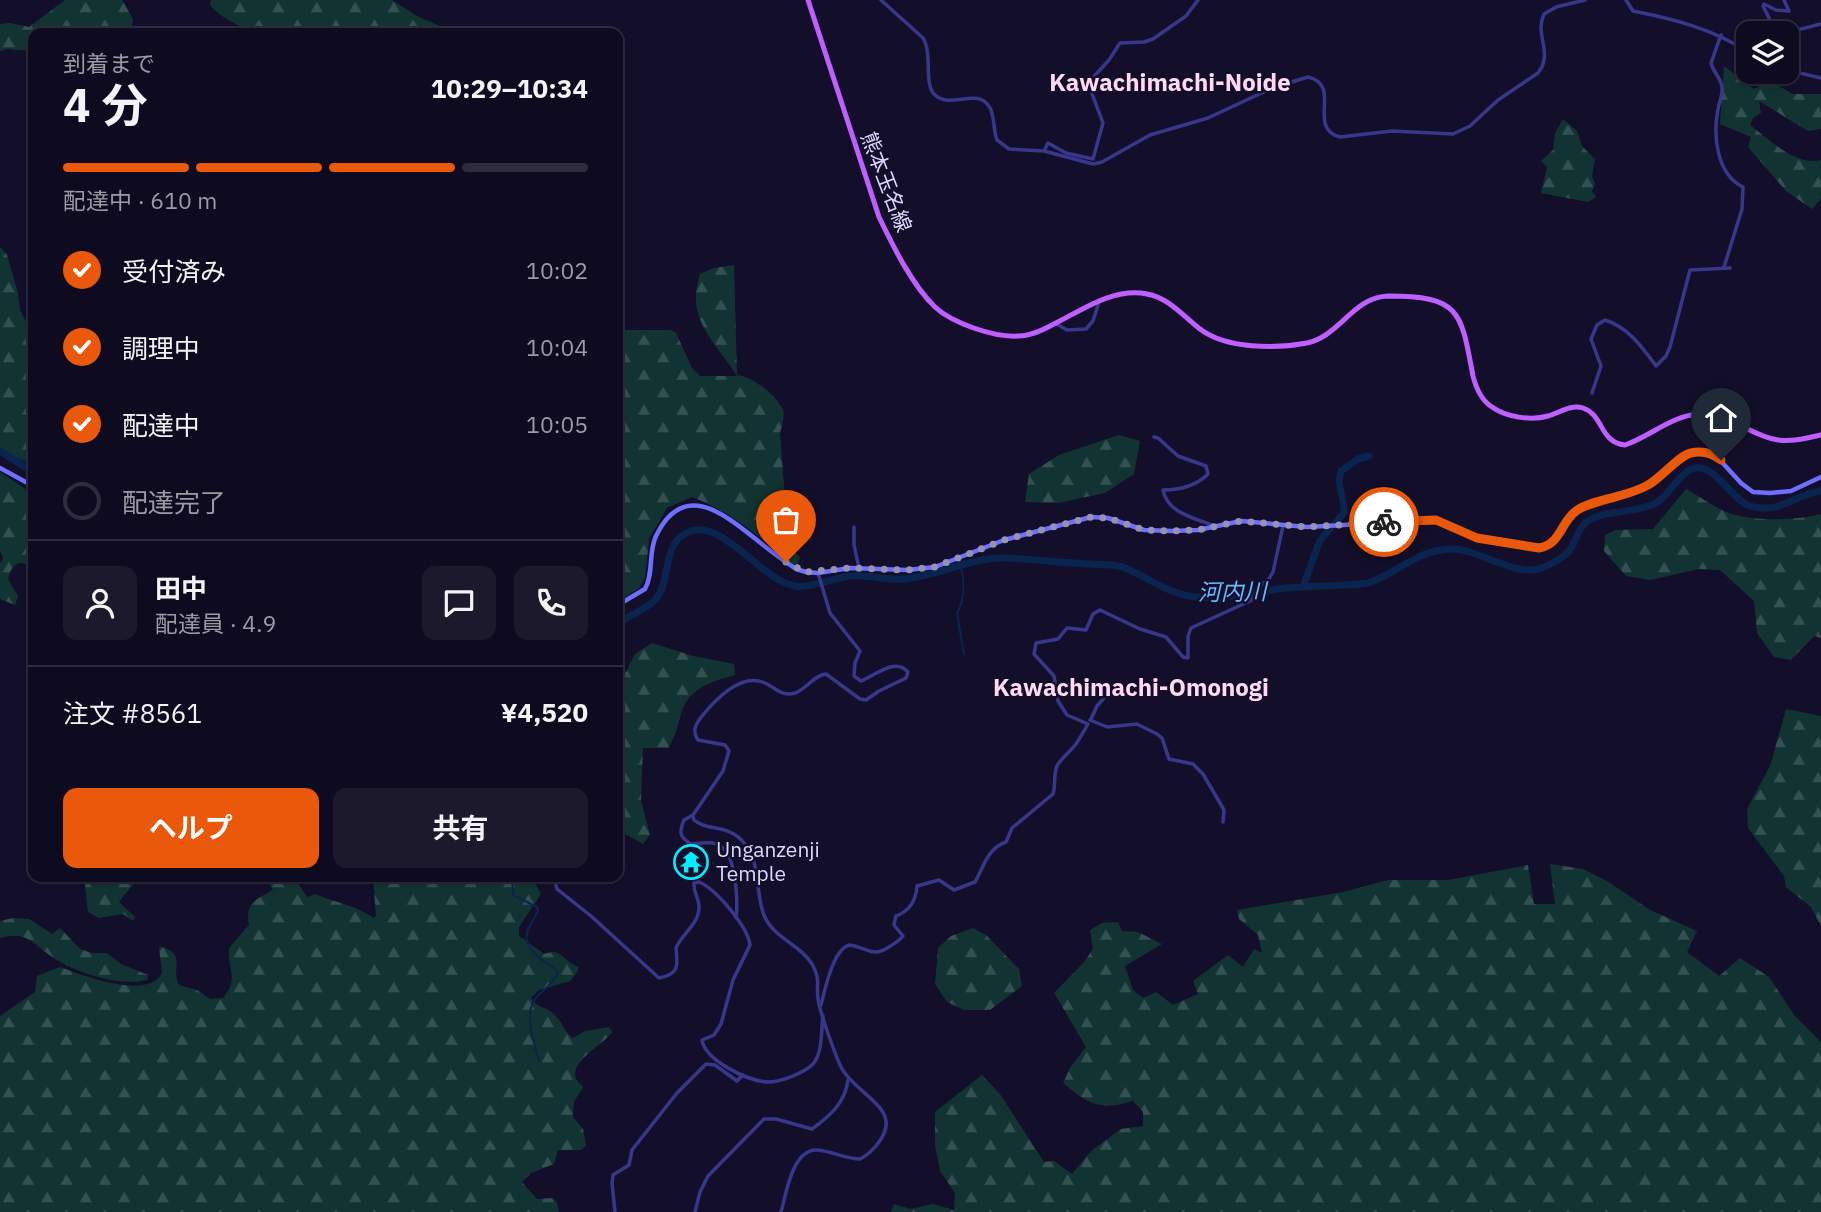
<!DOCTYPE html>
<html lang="ja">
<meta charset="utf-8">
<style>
body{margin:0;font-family:"IBM Plex Sans","Noto Sans JP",sans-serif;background:#1c192d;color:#f1f3f6;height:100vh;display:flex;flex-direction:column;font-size:26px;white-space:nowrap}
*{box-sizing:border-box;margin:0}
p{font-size:23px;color:#9b9ba5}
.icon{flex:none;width:38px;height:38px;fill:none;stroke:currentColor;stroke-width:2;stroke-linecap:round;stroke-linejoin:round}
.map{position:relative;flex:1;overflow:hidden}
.sheet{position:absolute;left:28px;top:28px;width:595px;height:854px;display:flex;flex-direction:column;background:#0e0b20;border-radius:14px;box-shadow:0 2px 5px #0004,0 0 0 2px #2e2b3e}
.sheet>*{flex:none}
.buttons{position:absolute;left:1736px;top:21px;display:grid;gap:14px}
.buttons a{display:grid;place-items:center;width:63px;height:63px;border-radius:14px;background:#0e0b20;box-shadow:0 2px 5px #0004,0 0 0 2px #2e2b3e;font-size:35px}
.pin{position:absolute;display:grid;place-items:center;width:60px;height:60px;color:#fff;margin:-72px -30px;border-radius:50% 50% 50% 0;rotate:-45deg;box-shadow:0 0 7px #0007}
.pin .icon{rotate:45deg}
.courier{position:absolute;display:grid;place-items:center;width:70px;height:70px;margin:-35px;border:5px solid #ea580c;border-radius:50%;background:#fff;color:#222;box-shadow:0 2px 9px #0007}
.head em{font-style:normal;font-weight:700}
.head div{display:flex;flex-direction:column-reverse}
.head{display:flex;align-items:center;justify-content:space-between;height:119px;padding:0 35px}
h1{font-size:46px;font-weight:700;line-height:52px}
.bar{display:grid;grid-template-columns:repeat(4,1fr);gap:10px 7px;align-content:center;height:84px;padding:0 35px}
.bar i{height:9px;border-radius:5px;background:#2e2b3e}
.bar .current{background:#ea580c}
.bar p{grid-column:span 4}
.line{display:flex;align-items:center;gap:18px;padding:0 35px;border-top:2px solid #2e2b3e}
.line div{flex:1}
.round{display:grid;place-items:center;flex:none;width:74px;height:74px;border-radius:14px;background:#1c192d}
ol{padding:0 35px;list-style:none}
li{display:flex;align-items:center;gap:21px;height:77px}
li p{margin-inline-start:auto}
li .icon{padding:7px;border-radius:50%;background:#ea580c;color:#fff;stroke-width:4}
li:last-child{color:#9b9ba5}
li i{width:38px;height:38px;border:4px solid #2e2b3e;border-radius:50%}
.button{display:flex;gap:14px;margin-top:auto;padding:14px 35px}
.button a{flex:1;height:80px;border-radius:14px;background:#ea580c;color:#fff;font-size:28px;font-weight:700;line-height:80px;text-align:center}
.button a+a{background:#1c192d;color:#f1f3f6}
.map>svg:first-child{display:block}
.forest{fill:url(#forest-firs)}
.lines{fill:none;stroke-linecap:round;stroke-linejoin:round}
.stream{stroke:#09254f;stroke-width:2}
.river{stroke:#09254f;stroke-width:7}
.street{stroke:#38378c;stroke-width:3.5}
.secondary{stroke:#6f6fff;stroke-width:4.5}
.primary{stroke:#bf5fff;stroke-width:5}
.done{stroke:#9592b4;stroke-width:7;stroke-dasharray:0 12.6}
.route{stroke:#ea580c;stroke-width:9}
.labels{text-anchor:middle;stroke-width:5;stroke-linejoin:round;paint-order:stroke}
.street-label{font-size:21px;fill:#dbd8ff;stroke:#130f2a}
.poi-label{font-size:21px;fill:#dbd8ff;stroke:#130f2a;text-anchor:start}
.water-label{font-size:23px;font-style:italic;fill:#66bcff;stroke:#130f2a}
.quarter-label{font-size:24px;font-weight:bold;fill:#ffdaf2;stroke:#130f2a}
</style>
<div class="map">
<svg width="1821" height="1212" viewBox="0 0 1821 1212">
<defs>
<pattern id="forest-firs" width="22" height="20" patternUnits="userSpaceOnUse" patternTransform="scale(1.75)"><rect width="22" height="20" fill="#113432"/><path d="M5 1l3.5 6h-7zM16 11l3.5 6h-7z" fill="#335151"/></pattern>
</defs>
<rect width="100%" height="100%" fill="#130f2a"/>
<g class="forest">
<path d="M65 0H122L133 19 131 33H33V51L7 49 0 51V24L10 23 29 27Z"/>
<path d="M211 0H392L417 16 456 33H248C238 22 219 19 210 4Z"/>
<path d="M1724 66 1754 89 1770 81 1793 94H1821V129L1808 131 1759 101 1761 113 1753 118 1750 125C1769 139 1796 167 1821 160V199L1812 209 1786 191 1748 147 1751 137 1720 124Z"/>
<path d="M1563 119 1577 131 1582 146 1595 159 1592 176 1595 184 1592 192 1596 197 1588 202 1541 193 1547 167 1541 161 1553 150 1555 133Z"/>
<path d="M0 247 7 255 18 293 20 310 33 335V465L0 450Z"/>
<path d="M734 265 737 375C752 376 777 396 783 410 785 416 782 426 780 433L789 549 800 557 796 567C762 539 734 513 692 497L667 508 649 539 645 578 638 589 618 601V330H671L676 333 692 368 700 376H737C723 353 694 326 696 297 696 289 698 282 700 274L714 268Z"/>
<path d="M1119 435 1140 441 1134 474 1105 493 1058 503 1025 502 1029 474 1059 455Z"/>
<path d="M0 472 33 494V568C19 558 12 564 8 579L18 596 15 605 0 599V564L3 558 0 550Z"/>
<path d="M1686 489C1699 496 1711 505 1724 511 1747 522 1796 521 1821 514V638L1814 636 1791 660 1774 657 1757 633 1754 601 1720 570 1699 569 1650 580 1626 576 1604 551 1605 535 1615 530 1653 529Z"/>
<path d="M652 643 693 656 734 664 735 675C714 681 690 687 682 711 678 724 676 736 668 748H643L641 800 650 835 643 844 618 830V677L626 672 635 654Z"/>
<path d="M1786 709 1821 716V926L1811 907 1786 887 1784 876 1748 828 1747 809 1770 766Z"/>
<path d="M1550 864 1583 869 1607 881 1650 910 1697 931 1687 952 1719 976 1740 958 1769 977 1794 1015 1821 1042V1212H891L894 1204 911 1209 933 1204 954 1210 955 1193 940 1171 935 1145V1112L982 1075 1000 1094 1044 1162 1054 1161 1072 1174 1091 1151 1121 1129 1143 1126V1112L1133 1101C1101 1111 1089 1105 1063 1083L1070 1068 1086 1047 1054 993 1084 962 1093 949 1090 930 1102 923 1118 922 1122 931 1138 932 1162 944 1125 966 1133 990 1143 998 1156 992 1173 1005 1198 994 1193 981 1228 955 1243 967 1254 949 1262 953 1258 935 1239 919 1237 910 1343 892 1388 880H1448L1528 865 1534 904H1555Z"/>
<path d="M87 877H143L130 888 119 902 135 917 133 921 123 914 99 918 88 912 85 885Z"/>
<path d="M264 877H294L307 897 315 894C335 903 356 905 373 918L376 916 373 877H532L541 894 519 927V936L544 954C563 948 560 959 578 967V971L570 981 539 990 531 998C536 1008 548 1007 555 1015 563 1023 564 1032 573 1038L585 1031 609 1027 612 1032C606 1043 569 1061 576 1078 577 1082 581 1084 583 1088L574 1101 573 1117 583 1129 586 1146 581 1150H558L554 1164 531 1173 522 1182 537 1199 553 1198 557 1203 559 1212H0V1016L35 992 37 976 60 967C82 975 148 1001 162 973L159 948 162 947C187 954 170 969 179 985L197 990 210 999 223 998C240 978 227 969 229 948L249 925C245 903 255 900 273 890Z"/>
<path d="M13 918 29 919 52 934 60 928 80 949 92 953H107L121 964 148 975 147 980C118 987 72 972 48 954 31 941 25 931 0 938V921Z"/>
<path d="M973 928 986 935 1019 969 1022 986 990 1010H964L947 1002 935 984 938 948 951 936Z"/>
</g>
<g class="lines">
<g class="stream">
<path d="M960 565C965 579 965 600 957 613L964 654"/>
<path d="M512 877 513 895 537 907 538 911C526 933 518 941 541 959 547 964 554 966 558 973 553 985 543 989 535 999 523 1015 535 1044 539 1061"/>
</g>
<g class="river">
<path d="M0 451 33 472"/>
<path d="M1303 587 1320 540 1344 513C1345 498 1336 486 1341 471L1358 459 1369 456"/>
<path d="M618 624C629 615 648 609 657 598 672 577 661 541 691 531 724 520 762 581 795 586 809 589 835 577 851 576 869 574 886 581 904 579 939 576 970 557 1006 558 1034 559 1062 563 1090 564 1101 565 1112 564 1122 567 1147 576 1167 594 1195 597 1222 600 1252 593 1278 589 1308 585 1338 587 1368 583 1398 573 1415 551 1450 549 1478 548 1516 578 1542 568 1550 565 1564 557 1569 551 1576 543 1577 531 1585 523 1601 509 1636 514 1656 503 1670 495 1680 471 1695 468 1715 464 1731 499 1750 506 1779 515 1796 494 1821 491"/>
</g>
<g class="street">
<path d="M881 0 923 38C933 54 923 84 935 95 951 110 978 86 990 108 995 117 993 130 997 140L1009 149 1044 151 1093 164 1102 162 1150 135 1208 118 1272 88 1308 77C1343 85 1306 128 1340 137L1392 131 1453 134 1470 126 1498 100 1538 73C1554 53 1534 35 1544 14L1556 7 1585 0"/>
<path d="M1626 0 1633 11C1674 19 1713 29 1748 52"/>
<path d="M1774 28 1763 6 1764 4 1776 10 1789 11 1784 0"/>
<path d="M1767 33C1776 25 1779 29 1789 32L1821 24"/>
<path d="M1721 35 1711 63C1713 72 1722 79 1722 88 1723 95 1719 102 1718 109 1713 135 1716 174 1743 187L1742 209 1724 267"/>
<path d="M1787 70 1821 78"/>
<path d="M1044 151 1048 143 1066 153 1093 159 1103 123 1088 83 1109 60 1120 43 1144 42 1153 39 1186 16 1198 0"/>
<path d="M1055 323 1067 330 1086 329 1093 321 1099 302"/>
<path d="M1592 393 1601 366 1591 339 1597 325 1605 320C1628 327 1642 347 1656 366L1666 356 1670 347 1690 270 1730 268"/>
<path d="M1154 437 1158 438 1178 456 1206 466 1208 474C1196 486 1180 490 1163 490 1167 513 1195 518 1214 526"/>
<path d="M854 527V545L859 568"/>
<path d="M1091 719 1097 706 1104 698 1099 688"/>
<path d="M1090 720 1107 727 1137 724 1157 734 1162 738 1169 759 1193 764 1203 774 1224 810 1223 822"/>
<path d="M693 815 684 820C679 832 679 837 691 844 702 843 715 840 723 848 736 859 738 902 736 918"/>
<path d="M565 877 558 878 555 882 557 889 591 916 659 978C679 974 678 966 676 948 682 933 699 925 699 907 699 898 693 892 694 883L699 882C716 889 748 927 750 945L733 980 721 1024 714 1035 702 1040C705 1060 747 1081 768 1082 781 1082 804 1073 813 1064 823 1052 821 1030 823 1016"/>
<path d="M821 1005C825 990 833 948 850 945 868 948 872 958 889 947 895 943 899 941 903 936L894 925 896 916C910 911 916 900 917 886L939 880 954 890 975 882C984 866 988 848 1006 842L1012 828 1053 794C1056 785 1053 776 1057 766 1062 757 1070 752 1076 744 1080 738 1084 731 1088 724L1067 715 1058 701 1054 676 1034 654 1036 643 1058 639 1067 628 1086 630 1093 614 1100 610 1140 629 1166 637 1183 657 1188 658V636L1191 628 1252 600 1256 589 1269 579 1273 572 1283 526"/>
<path d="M615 1212 612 1183 613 1175 629 1165 632 1150 677 1093 706 1064 715 1065 737 1081 743 1075"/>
<path d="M695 1212 700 1192 708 1176 764 1119H776L812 1129C830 1116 845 1103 848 1080"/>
<path d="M781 1212C786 1195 792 1149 817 1150 832 1151 846 1159 860 1159 872 1153 888 1135 886 1121 884 1102 850 1087 840 1065 834 1051 820 1013 818 999 816 983 821 981 812 964 800 944 773 938 764 915 755 893 761 864 745 844 729 823 708 832 694 820L693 815 723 771 729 751 725 745 698 740C692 731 695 725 702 716 715 700 741 672 765 683 776 688 782 697 795 693 807 689 814 675 826 674L860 699 866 700 879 691 906 678 908 672C895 657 876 675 861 681L854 676 855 663 860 651 830 613 818 573"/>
</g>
<g class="secondary">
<path d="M0 468 33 486"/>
<path d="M618 605 645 589C654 573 648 553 656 536 683 480 723 513 757 540 769 550 783 560 796 569L806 572 818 573 850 568 907 570 935 567 1004 540 1091 517 1108 518 1144 530 1172 531 1198 530 1241 521 1307 527 1436 520 1477 538 1539 548 1555 541 1577 510 1638 491 1658 479 1685 455 1692 452H1707L1718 458 1741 483 1753 492 1770 493 1791 491 1821 477"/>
</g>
<path class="primary" d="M808 0 879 217C893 246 912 285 935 307 952 323 995 338 1019 336 1031 336 1043 330 1054 324 1082 310 1114 287 1147 294 1169 298 1183 316 1200 329 1226 349 1276 349 1307 343 1340 336 1353 297 1388 296 1461 296 1461 312 1473 376 1476 388 1481 400 1492 407 1506 417 1531 421 1548 416 1559 413 1571 404 1583 408 1604 415 1599 442 1625 445 1651 436 1672 415 1700 414 1729 413 1751 436 1778 440 1793 442 1807 438 1821 435"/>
</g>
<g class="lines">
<path class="done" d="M786 562 806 572 850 568 906 570 935 567 1004 540 1091 517 1108 518 1144 530 1172 531 1198 530 1241 521 1307 527 1384 522"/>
<path class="route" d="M1384 522 1436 520 1477 538 1539 548C1561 544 1560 523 1576 511 1595 498 1626 498 1648 485 1661 478 1678 456 1691 453 1703 450 1712 453 1721 460"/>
</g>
<defs>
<g id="temple-ring" transform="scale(1.75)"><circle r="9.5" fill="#130f2a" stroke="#04edff" stroke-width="1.5"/><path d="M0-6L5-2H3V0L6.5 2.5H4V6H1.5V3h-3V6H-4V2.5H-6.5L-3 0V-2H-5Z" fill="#04edff"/></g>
</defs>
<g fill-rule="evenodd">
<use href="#temple-ring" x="691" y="862"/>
</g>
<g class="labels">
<g class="street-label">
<text transform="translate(886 182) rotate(69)" y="7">熊本玉名線</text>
</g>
<g class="poi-label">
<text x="716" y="857">Unganzenji<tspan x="716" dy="24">Temple</tspan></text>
</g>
<g class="water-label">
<text transform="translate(1232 592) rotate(-1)" y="8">河内川</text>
</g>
<g class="quarter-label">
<text x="1170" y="91">Kawachimachi-Noide</text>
<text x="1131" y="696">Kawachimachi-Omonogi</text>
</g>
</g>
</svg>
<div class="buttons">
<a><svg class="icon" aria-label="layers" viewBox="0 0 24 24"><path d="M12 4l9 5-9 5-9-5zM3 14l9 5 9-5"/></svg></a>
</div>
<div class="pin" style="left:786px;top:562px;background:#ea580c"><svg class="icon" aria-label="bag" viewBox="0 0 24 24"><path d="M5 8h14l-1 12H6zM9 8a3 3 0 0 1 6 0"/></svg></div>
<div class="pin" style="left:1721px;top:460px;background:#1f2937"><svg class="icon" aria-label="home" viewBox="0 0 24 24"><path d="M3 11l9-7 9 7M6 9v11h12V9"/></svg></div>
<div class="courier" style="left:1384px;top:522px"><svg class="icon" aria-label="bike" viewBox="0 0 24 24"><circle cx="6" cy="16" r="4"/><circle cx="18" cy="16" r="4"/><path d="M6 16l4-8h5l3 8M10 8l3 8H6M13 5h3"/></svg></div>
<section class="sheet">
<div class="head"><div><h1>4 分</h1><p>到着まで</p></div><em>10:29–10:34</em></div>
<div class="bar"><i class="current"></i><i class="current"></i><i class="current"></i><i></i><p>配達中 · 610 m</p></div>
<ol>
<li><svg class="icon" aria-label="check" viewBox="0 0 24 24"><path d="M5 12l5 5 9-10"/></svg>受付済み<p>10:02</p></li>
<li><svg class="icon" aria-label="check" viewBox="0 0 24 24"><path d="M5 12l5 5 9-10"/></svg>調理中<p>10:04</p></li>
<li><svg class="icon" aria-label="check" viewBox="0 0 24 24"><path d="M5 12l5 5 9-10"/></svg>配達中<p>10:05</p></li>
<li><i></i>配達完了</li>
</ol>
<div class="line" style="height:126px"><a class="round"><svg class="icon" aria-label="person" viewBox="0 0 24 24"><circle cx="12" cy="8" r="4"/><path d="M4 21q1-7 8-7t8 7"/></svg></a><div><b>田中</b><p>配達員 · 4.9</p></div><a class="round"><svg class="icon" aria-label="chat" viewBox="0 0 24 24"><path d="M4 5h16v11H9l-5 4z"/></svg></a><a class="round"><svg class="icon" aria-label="phone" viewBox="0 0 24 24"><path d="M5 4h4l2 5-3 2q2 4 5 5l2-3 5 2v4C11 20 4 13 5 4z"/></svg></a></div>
<div class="line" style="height:91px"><div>注文 #8561</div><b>¥4,520</b></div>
<div class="button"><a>ヘルプ</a><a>共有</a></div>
</section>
</div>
